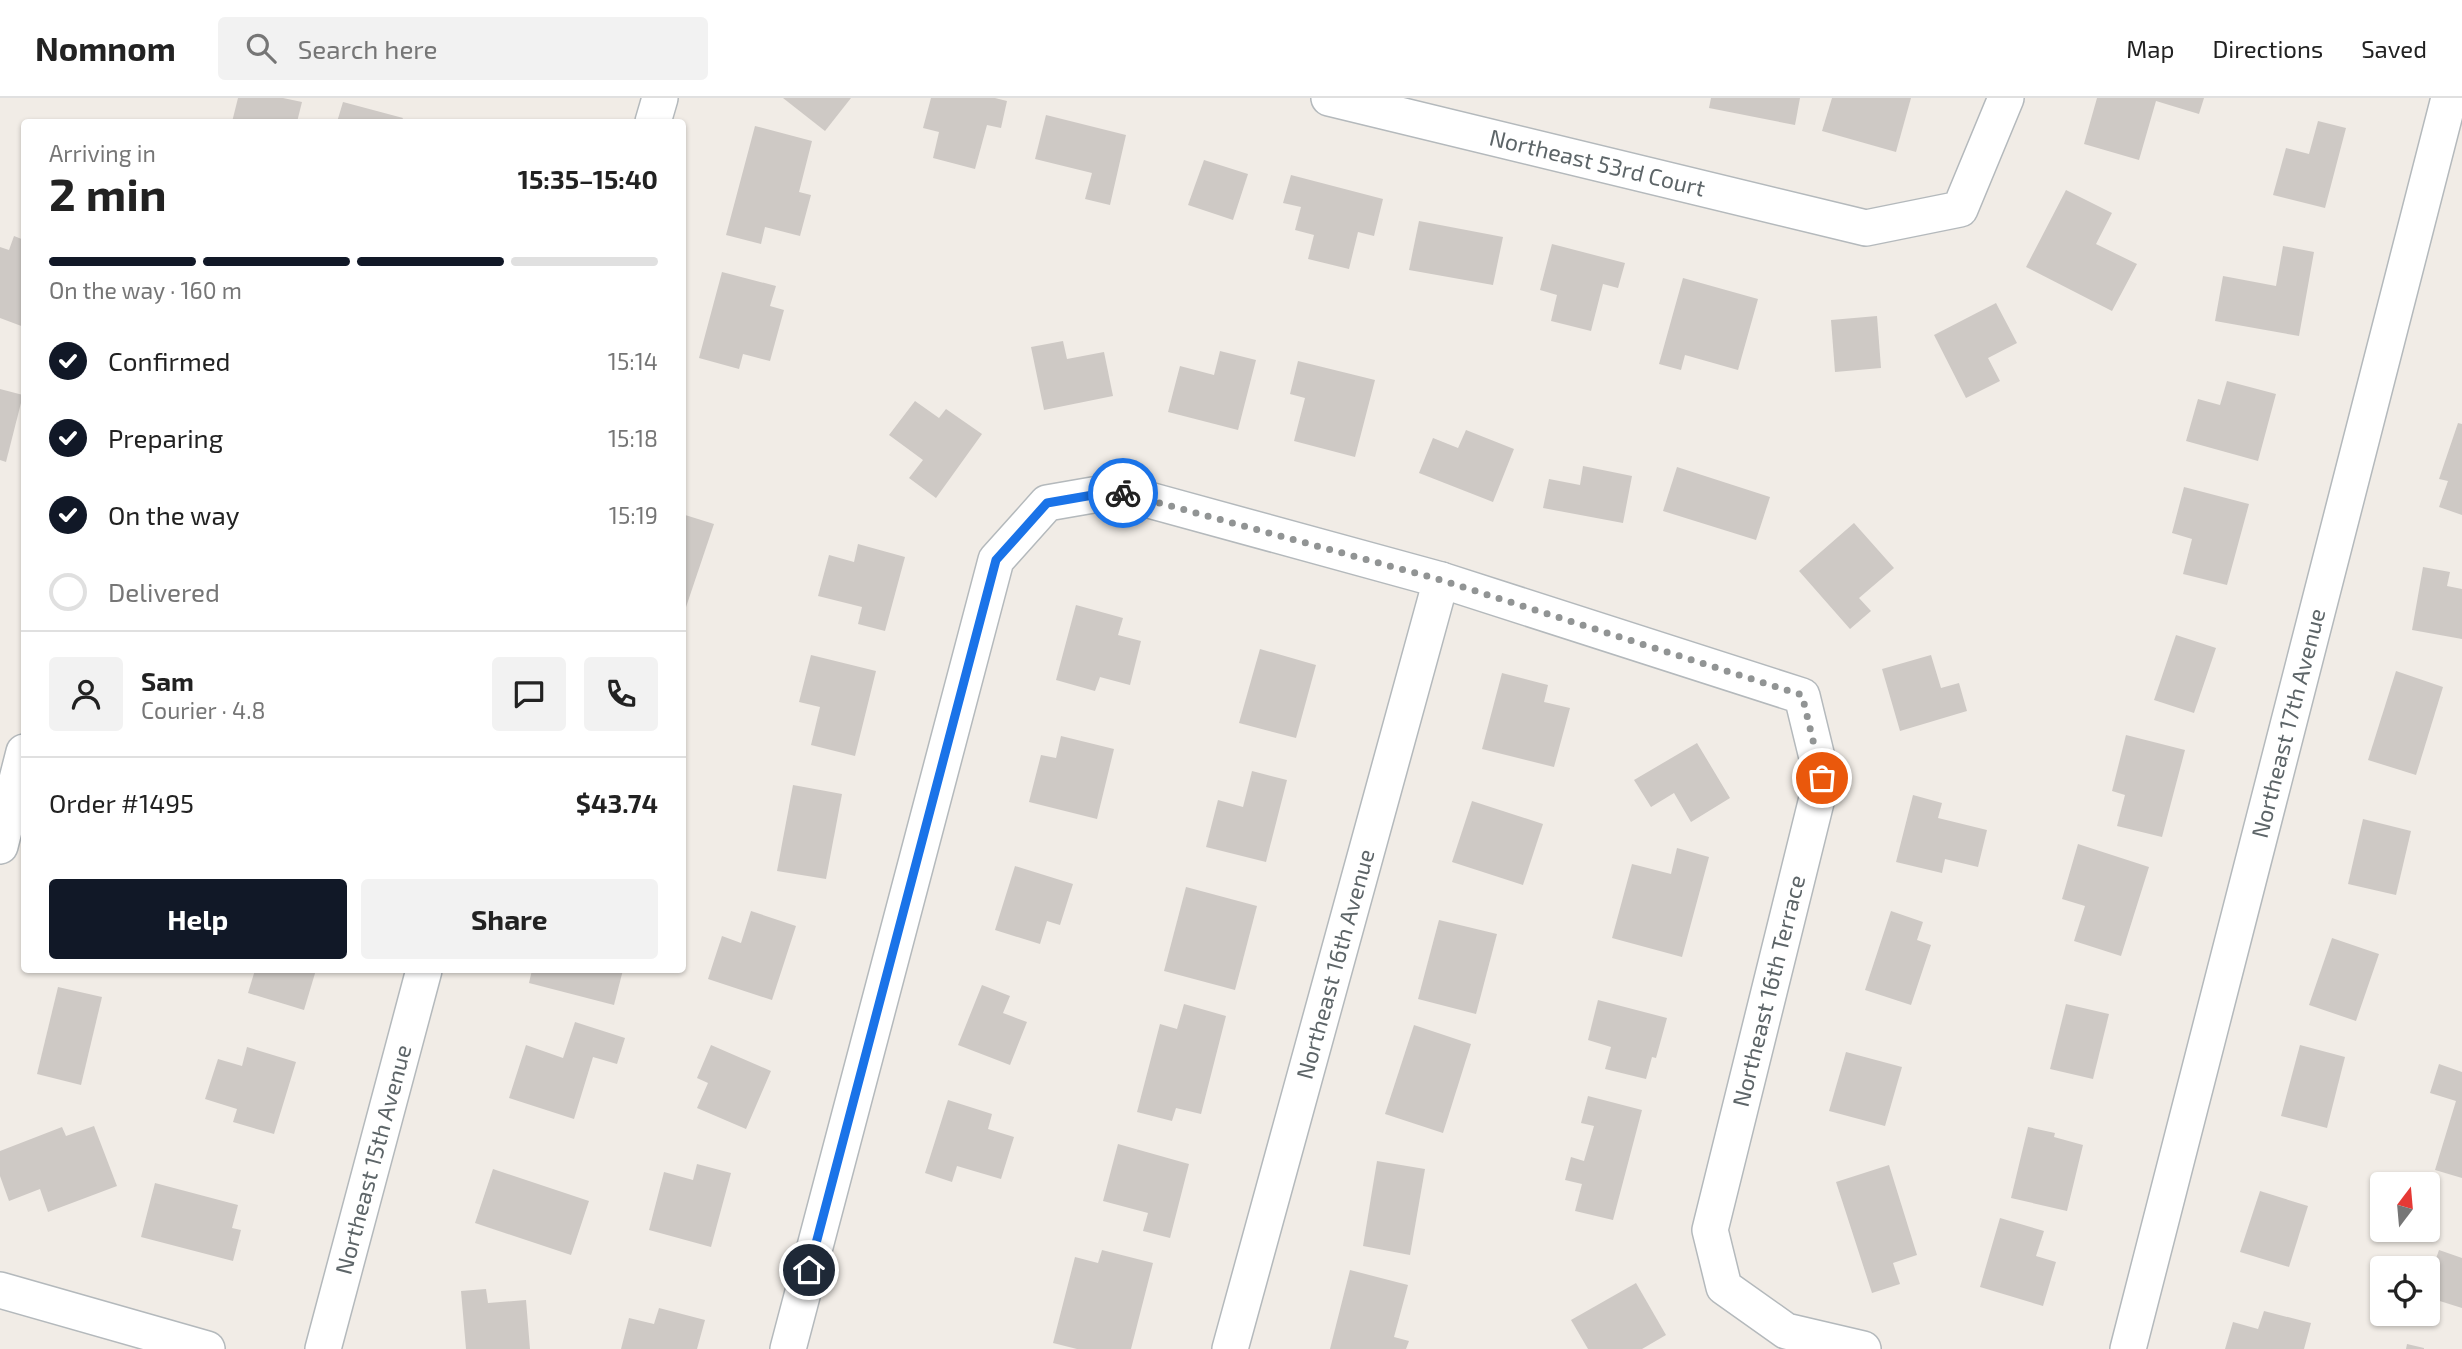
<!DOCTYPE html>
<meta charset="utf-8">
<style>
body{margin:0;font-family:"Exo 2",sans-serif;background:#f2f2f2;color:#222;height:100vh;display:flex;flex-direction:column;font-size:26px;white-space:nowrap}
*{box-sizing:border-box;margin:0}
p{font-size:23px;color:#767676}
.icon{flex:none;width:38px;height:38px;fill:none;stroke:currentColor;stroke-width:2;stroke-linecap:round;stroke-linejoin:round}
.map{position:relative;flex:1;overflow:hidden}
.panel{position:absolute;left:21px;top:21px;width:665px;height:854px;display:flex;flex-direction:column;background:#fff;border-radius:7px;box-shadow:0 2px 5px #0004}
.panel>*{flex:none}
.needle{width:46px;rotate:16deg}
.fabs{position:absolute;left:2370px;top:1074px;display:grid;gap:14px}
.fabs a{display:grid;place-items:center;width:70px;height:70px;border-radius:7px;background:#fff;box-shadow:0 2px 5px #0004;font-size:35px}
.pin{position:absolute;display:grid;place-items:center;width:60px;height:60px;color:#fff;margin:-30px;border:4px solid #fff;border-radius:50%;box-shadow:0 2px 7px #0007}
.courier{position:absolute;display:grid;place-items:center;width:70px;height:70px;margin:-35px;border:5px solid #1a73e8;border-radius:50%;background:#fff;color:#222;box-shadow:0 2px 9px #0007}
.summary em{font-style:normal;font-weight:700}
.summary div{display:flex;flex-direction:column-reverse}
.summary{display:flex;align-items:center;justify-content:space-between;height:119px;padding:0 28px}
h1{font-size:46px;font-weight:700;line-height:52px}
.bar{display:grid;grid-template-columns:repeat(4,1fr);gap:10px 7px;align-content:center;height:84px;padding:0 28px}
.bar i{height:9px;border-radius:5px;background:#e0e0e0}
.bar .on{background:#111827}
.bar p{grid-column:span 4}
.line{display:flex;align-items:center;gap:18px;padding:0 28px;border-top:2px solid #e0e0e0}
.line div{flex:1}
.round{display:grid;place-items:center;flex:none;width:74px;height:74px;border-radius:7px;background:#f2f2f2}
ol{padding:0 28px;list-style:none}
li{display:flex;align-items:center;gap:21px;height:77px}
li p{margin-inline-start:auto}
li .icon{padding:7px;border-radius:50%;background:#111827;color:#fff;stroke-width:4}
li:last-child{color:#767676}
li i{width:38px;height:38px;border:4px solid #e0e0e0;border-radius:50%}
.button{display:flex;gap:14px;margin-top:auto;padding:14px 28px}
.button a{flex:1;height:80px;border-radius:7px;background:#111827;color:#fff;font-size:28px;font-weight:700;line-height:80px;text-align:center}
.button a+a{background:#f2f2f2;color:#222}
header{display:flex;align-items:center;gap:42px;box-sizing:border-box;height:98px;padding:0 35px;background:#fff;border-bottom:2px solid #e0e0e0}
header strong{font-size:33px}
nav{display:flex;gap:38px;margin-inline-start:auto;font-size:24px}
.search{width:490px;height:63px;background:#f2f2f2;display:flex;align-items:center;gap:18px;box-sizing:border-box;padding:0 24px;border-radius:7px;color:#767676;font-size:26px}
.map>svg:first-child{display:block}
.building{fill:#cec9c5}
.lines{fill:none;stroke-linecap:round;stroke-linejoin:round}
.minor-casing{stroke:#b4b9bc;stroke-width:38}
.minor{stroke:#fff;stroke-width:35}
.done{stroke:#919494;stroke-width:7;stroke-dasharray:0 12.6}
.route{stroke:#1a73e8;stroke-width:9}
.labels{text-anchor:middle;stroke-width:6;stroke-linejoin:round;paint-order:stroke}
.street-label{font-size:23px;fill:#5d6568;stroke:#fff}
</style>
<header>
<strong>Nomnom</strong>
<div class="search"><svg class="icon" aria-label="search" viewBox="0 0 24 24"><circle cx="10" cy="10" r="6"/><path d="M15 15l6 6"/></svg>Search here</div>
<nav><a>Map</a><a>Directions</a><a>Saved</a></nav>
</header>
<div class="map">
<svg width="2462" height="1251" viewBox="0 0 2462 1251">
<rect width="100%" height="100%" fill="#f1ece6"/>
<g class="building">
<path d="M238 0H283L302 4 297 24H232Z"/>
<path d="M783 0H851L825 33Z"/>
<path d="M931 0H995L1007 3 1001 30 987 27 975 71 933 60 939 34 923 30Z"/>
<path d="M1711 0H1800L1795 27 1709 10Z"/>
<path d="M1832 0H1911L1896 54 1822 33Z"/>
<path d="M2097 0H2204L2199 16 2156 3 2139 62 2084 46Z"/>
<path d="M343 4 403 20 401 24H337Z"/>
<path d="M1046 17 1126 37 1110 107 1085 101 1092 75 1035 61Z"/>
<path d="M2318 23 2346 30 2325 110 2273 97 2286 50 2309 56Z"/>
<path d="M755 28 812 43 799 94 811 97 800 138 765 129 761 146 726 137Z"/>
<path d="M1204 62 1248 76 1233 122 1188 107Z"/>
<path d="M1291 77 1383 101 1374 138 1358 134 1349 171 1308 161 1314 137 1295 132 1301 109 1283 105Z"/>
<path d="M2066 92 2112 115 2096 146 2137 166 2112 213 2026 169Z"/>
<path d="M1419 123 1503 139 1493 187 1409 172Z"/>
<path d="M14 138 24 142V229L0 220V149L9 152Z"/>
<path d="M1552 146 1625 165 1618 190 1603 186 1591 233 1551 223 1557 197 1540 192Z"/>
<path d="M2283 148 2314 154 2299 238 2215 223 2223 178 2276 188Z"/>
<path d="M722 174 776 188 770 208 784 212 770 263 743 256 739 271 699 260Z"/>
<path d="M1683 180 1758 201 1738 272 1685 257 1681 272 1659 266Z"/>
<path d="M1996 205 2017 245 1988 260 2000 283 1966 300 1934 237Z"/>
<path d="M1877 218 1881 270 1835 274 1831 222Z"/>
<path d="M1063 243 1067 261 1104 254 1113 298 1044 312 1031 249Z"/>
<path d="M1220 253 1256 262 1238 332 1168 314 1180 268 1214 277Z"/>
<path d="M1298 263 1375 282 1355 359 1294 343 1305 300 1290 296Z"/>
<path d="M2227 283 2276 296 2258 363 2186 343 2198 301 2220 307Z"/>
<path d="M0 291 23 297 6 364 0 362Z"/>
<path d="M915 303 939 320 946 311 982 336 936 400 909 380 923 362 889 337Z"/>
<path d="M2458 325 2462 326V417L2439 409 2448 383 2439 381Z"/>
<path d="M1466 332 1514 351 1493 404 1419 375 1433 340 1458 350Z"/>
<path d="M1583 368 1632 378 1623 425 1543 410 1549 381 1580 387Z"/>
<path d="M1677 369 1770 399 1756 442 1663 413Z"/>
<path d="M2184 389 2249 406 2227 487 2183 476 2192 441 2172 435Z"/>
<path d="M682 416 714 426 683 518H682Z"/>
<path d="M1854 425 1894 470 1859 500 1871 513 1850 531 1799 473Z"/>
<path d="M858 446 905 459 885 533 858 526 862 509 818 498 829 457 854 464Z"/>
<path d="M2423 469 2450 474 2447 488 2462 491V541L2412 532Z"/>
<path d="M1076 507 1123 520 1118 537 1141 543 1130 587 1100 579 1095 593 1056 582Z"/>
<path d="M2176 537 2216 550 2194 615 2154 602Z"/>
<path d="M1260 551 1316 567 1296 640 1239 625Z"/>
<path d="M811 557 876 573 855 658 811 647 820 609 799 604Z"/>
<path d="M1931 557 1941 590 1959 585 1967 613 1900 633 1882 571Z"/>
<path d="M2396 573 2443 589 2416 677 2368 662Z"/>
<path d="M1502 575 1548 587 1544 604 1570 610 1554 669 1482 651Z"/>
<path d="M2126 637 2185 652 2162 739 2117 728 2125 697 2112 693Z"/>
<path d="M1061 638 1114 651 1097 721 1029 704 1041 657 1056 660Z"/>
<path d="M1697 645 1730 700 1691 724 1674 695 1651 709 1634 682Z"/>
<path d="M1252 673 1287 682 1266 764 1206 749 1218 702 1243 709Z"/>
<path d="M793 687 842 696 826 781 777 773Z"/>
<path d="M1913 697 1942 705 1938 720 1987 732 1978 769 1945 761 1942 775 1896 764Z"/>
<path d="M1472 703 1543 726 1523 787 1452 764Z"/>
<path d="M2363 721 2411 733 2396 797 2348 786Z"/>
<path d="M2078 746 2149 769 2121 858 2074 843 2085 808 2062 801Z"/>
<path d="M1677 750 1709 759 1682 859 1612 840 1632 766 1671 776Z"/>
<path d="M1015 768 1073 786 1060 827 1047 823 1040 846 995 832Z"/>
<path d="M1186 789 1257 808 1235 892 1164 873Z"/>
<path d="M751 813 796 828 772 902 708 881 722 838 741 845Z"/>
<path d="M1891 813 1923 824 1917 842 1931 847 1911 907 1865 892Z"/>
<path d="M1439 822 1497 836 1476 916 1418 901Z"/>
<path d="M2332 840 2379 856 2356 923 2309 907Z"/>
<path d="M255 872H316L304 912 248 895Z"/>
<path d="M532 872H623L614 907 529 885Z"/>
<path d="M982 887 1010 898 1003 915 1027 924 1010 967 958 947Z"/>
<path d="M58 889 102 899 81 987 37 976Z"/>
<path d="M1598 902 1667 920 1656 960 1652 959 1646 981 1605 971 1611 949 1588 942Z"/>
<path d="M1184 906 1226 918 1201 1016 1176 1010 1172 1023 1137 1014 1160 926 1177 931Z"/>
<path d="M2066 906 2109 916 2093 981 2050 971Z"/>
<path d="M575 924 625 940 617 966 593 959 574 1021 509 1000 526 947 563 960Z"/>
<path d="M1414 927 1471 946 1443 1035 1385 1016Z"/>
<path d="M711 947 771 973 746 1031 697 1010 708 985 697 980Z"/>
<path d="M2300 947 2345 959 2327 1030 2281 1018Z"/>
<path d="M247 949 296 964 274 1036 233 1024 237 1011 205 1001 218 961 242 968Z"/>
<path d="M1846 954 1902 969 1885 1028 1829 1013Z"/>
<path d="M2439 966 2462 974V1080L2435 1072 2456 1003 2430 995Z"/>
<path d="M1588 998 1642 1012 1613 1122 1575 1113 1582 1086 1565 1082 1571 1059 1584 1063 1594 1028 1581 1025Z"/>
<path d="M948 1002 992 1016 988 1031 1014 1039 1001 1081 957 1068 952 1084 925 1075Z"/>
<path d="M94 1028 117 1088 48 1114 40 1091 9 1103 0 1078V1053L62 1029 66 1038Z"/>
<path d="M2028 1029 2055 1035 2054 1039 2083 1047 2067 1113 2011 1100Z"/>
<path d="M1118 1046 1189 1066 1170 1140 1143 1133 1148 1115 1103 1103Z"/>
<path d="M1377 1063 1425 1071 1410 1157 1363 1148Z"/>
<path d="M697 1066 731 1075 711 1149 649 1132 664 1074 693 1082Z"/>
<path d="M1889 1067 1917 1157 1893 1165 1900 1186 1872 1195 1836 1084Z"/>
<path d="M493 1071 589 1103 571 1157 475 1125Z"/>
<path d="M155 1085 238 1107 232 1130 241 1132 233 1163 141 1139Z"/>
<path d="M2260 1093 2308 1108 2289 1169 2240 1154Z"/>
<path d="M2000 1120 2044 1133 2036 1158 2056 1164 2043 1208 1980 1189Z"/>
<path d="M1102 1152 1153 1165 1131 1251H1077L1053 1245 1075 1159 1098 1165Z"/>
<path d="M2439 1152 2462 1160V1210L2427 1199V1173L2431 1175Z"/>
<path d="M1350 1172 1408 1187 1394 1239 1409 1243 1406 1251H1330Z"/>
<path d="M1636 1185 1666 1237 1642 1251H1588L1571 1222Z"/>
<path d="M486 1191 488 1205 526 1202 530 1251H466L461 1193Z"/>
<path d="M659 1210 705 1222 697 1251H621L629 1220 654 1226Z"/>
<path d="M2264 1213 2311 1225 2304 1251H2225L2233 1224 2258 1231Z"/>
<path d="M2407 1246 2424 1250V1251H2406Z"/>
</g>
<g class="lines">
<g class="minor-casing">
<g id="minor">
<path id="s1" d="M1329 0 1866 130 1960 111 2006 0"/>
<path d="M653 24 660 0"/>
<path d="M0 748 24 654"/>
<path d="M0 1192 207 1251"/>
<path id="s2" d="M323 1251 424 872"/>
<path d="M788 1251 996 462 1047 405 1116 393 1441 482 1802 598 1822 680 1710 1132 1724 1189 1786 1233 1863 1251"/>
<path id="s3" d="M1230 1251 1441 482"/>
<path id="s4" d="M2128 1251 2449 0"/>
</g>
</g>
<use href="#minor" class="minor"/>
</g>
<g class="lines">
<path class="done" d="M1123 395 1441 482 1802 597 1822 680"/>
<path class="route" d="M809 1172 996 462 1047 405 1116 393 1123 395"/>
</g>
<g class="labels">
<g class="street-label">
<text dy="8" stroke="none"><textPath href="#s1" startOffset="276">Northeast 53rd Court</textPath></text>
<text dy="8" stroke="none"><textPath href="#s4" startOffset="646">Northeast 17th Avenue</textPath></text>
<text dy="8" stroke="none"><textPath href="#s3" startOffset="399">Northeast 16th Avenue</textPath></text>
<text transform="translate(1769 893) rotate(-76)" y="8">Northeast 16th Terrace</text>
<text dy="8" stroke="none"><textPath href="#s2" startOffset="196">Northeast 15th Avenue</textPath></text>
</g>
</g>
</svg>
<div class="fabs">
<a><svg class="needle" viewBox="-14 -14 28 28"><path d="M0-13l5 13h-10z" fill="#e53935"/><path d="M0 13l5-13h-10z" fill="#767676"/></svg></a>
<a><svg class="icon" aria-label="locate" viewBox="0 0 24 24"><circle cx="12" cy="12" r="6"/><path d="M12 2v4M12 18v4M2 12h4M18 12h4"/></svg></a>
</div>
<div class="pin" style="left:1822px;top:680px;background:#ea580c"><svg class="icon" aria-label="bag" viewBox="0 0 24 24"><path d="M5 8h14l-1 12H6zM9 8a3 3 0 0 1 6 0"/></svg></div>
<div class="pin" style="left:809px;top:1172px;background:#1f2937"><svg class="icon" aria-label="home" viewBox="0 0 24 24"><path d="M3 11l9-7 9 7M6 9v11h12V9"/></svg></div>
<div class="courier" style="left:1123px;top:395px"><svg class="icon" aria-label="bike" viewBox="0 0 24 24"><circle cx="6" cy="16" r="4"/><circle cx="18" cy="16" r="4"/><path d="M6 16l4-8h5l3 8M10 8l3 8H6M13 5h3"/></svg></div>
<section class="panel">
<div class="summary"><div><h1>2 min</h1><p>Arriving in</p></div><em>15:35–15:40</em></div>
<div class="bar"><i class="on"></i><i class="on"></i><i class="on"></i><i></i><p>On the way · 160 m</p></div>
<ol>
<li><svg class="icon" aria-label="check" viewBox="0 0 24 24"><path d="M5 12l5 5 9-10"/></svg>Confirmed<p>15:14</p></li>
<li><svg class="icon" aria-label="check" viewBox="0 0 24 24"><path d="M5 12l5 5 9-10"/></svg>Preparing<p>15:18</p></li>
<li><svg class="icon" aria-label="check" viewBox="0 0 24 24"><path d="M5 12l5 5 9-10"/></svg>On the way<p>15:19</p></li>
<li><i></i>Delivered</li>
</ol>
<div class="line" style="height:126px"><a class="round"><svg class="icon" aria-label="person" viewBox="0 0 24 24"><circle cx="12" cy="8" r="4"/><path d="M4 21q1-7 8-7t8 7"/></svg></a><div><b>Sam</b><p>Courier · 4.8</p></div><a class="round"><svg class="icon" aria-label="chat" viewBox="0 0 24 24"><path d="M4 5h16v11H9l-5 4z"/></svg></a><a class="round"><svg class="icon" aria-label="phone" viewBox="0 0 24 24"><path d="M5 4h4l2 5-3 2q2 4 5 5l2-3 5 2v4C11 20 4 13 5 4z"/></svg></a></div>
<div class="line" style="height:91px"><div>Order #1495</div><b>$43.74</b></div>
<div class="button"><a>Help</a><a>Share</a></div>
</section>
</div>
